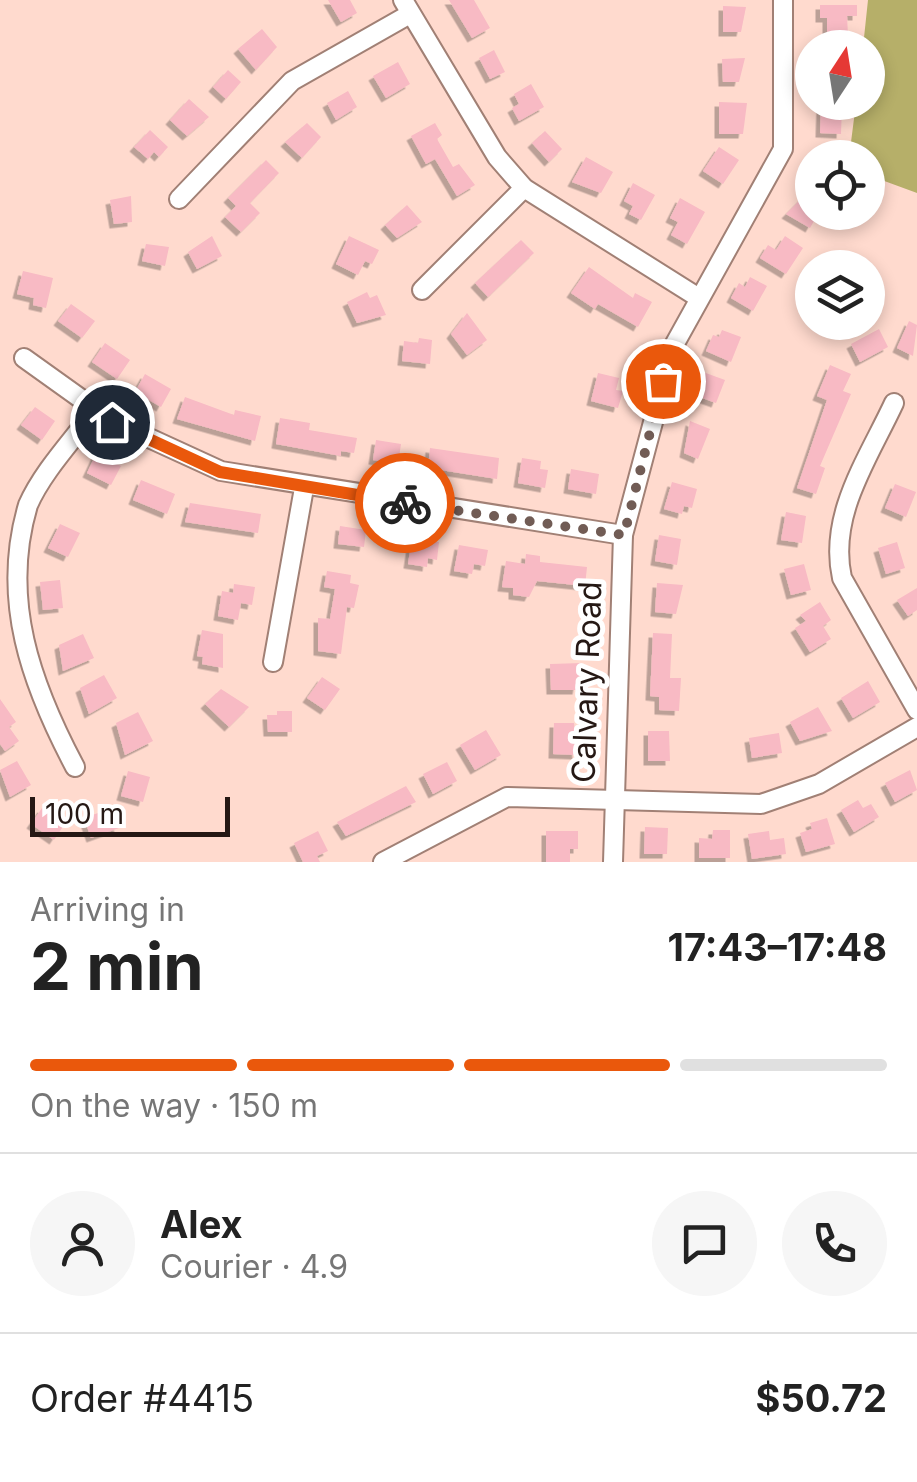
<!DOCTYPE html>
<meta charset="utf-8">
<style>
body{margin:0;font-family:Inter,sans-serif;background:#f6f6f6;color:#222;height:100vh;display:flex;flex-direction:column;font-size:38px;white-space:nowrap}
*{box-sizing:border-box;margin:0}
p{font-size:32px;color:#767676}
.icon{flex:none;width:55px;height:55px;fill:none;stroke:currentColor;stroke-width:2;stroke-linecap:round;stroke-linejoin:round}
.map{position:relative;height:862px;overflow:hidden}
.sheet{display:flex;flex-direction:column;background:#fff;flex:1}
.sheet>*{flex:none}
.needle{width:65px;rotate:12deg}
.fabs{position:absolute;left:795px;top:30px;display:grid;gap:20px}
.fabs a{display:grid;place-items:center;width:90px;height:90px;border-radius:50%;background:#fff;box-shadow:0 5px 15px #0003;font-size:50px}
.scale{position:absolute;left:30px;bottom:25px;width:200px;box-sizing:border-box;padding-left:10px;border:5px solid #251814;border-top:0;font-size:28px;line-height:35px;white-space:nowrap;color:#251814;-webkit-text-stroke:8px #fff;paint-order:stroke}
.pin{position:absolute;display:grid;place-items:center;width:85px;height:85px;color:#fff;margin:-42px;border:5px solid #fff;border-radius:50%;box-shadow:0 2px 10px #0007}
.courier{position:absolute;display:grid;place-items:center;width:100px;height:100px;margin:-50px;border:8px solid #ea580c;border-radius:50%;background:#fff;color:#222;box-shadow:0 2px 12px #0007}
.summary em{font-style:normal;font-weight:700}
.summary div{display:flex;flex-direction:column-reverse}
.summary{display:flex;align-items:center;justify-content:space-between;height:170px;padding:0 30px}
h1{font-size:65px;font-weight:700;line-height:75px}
.bar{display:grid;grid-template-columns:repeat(4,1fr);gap:15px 10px;align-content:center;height:120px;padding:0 30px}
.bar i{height:12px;border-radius:8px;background:#e0e0e0}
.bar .on{background:#ea580c}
.bar p{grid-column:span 4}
.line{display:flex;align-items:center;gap:25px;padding:0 30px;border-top:2px solid #e0e0e0}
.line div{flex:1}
.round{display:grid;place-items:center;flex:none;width:105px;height:105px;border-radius:52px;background:#f6f6f6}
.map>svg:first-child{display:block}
.forest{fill:#b6af69}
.building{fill:#f8bac4;filter:url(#shadow)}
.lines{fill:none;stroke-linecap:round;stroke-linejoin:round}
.minor-casing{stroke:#a18075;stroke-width:22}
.minor{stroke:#fff;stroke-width:18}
.done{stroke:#715c55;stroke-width:10;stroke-dasharray:0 18}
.route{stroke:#ea580c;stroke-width:12}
.labels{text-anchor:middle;stroke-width:10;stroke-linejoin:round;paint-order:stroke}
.street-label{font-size:32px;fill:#251814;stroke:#fff}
</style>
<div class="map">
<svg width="917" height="862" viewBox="0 0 917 862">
<defs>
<filter id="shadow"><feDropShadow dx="-4.5" dy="4.5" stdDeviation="0" flood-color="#0004"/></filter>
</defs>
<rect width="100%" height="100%" fill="#ffdace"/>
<path class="forest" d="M868 0H917V193L868 175V158L854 157 850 150 856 103 868 102V48L863 47Z"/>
<g class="building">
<path d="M328 0H350L357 13 341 22Z"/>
<path d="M449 0H474L490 28 472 38Z"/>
<path d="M820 5H857V16H847L848 35 827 36V18H820Z"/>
<path d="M723 6 746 7 741 32H723Z"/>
<path d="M262 29 277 47 256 70 238 49Z"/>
<path d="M494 50 505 72 490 79 479 58Z"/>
<path d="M745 58 739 82H723L722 59Z"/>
<path d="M398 62 410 84 386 98 373 76Z"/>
<path d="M228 70 241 82 226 99 213 87Z"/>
<path d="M531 84 544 107 519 121 512 108 519 104 514 94Z"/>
<path d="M348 91 357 107 336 120 327 103Z"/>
<path d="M189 99 209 117 187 136 170 120Z"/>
<path d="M719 102 747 103 743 134H719Z"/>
<path d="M821 105 842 106 841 134 820 133Z"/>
<path d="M307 123 321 137 302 158 285 142Z"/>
<path d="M435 123 442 135 437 139 453 167 459 164 475 185 457 196 435 159 426 164 411 136Z"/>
<path d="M150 130 168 147 159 157 154 152 148 159 134 147Z"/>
<path d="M545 131 562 149 549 162 532 143Z"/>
<path d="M719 147 739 160 723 184 703 171Z"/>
<path d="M586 157 613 172 601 193 572 182Z"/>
<path d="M266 160 279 173 250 203 260 213 241 232 225 217 236 206 228 198Z"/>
<path d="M633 183 655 195 641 220 629 214 633 206 624 201Z"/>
<path d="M806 194 812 199V212H819L810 228 786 214Z"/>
<path d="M131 196 132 222 114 224 110 200Z"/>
<path d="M680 198 705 212 687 244 671 235 678 222 670 218Z"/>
<path d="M407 205 422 222 397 238 385 225Z"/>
<path d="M212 236 222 256 197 269 188 252Z"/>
<path d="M349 236 379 250 372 264 365 261 358 275 336 264Z"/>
<path d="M785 236 803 248 786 274 760 258 768 245 776 250Z"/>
<path d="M521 240 534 253 488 297 475 283Z"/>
<path d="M146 244 169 247 165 266 142 261Z"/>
<path d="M589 267 633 298 635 293 652 302 638 327 598 304 595 309 571 293Z"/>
<path d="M23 271 53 278 46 308 33 305 34 298 17 294Z"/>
<path d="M750 277 767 286 753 311 731 298 739 283 745 287Z"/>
<path d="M367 292 370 298 377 295 386 315 357 323 347 302Z"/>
<path d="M71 304 95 321 82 338 58 321Z"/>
<path d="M467 313 487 340 467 355 451 334Z"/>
<path d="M909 321 917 325 913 356 897 348Z"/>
<path d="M879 329 888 347 860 362 851 344Z"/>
<path d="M722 330 741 337 731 362 706 351 713 335 719 337Z"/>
<path d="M419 338 432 340 430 364 402 361 404 341 418 343Z"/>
<path d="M105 343 130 360 117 379 92 362Z"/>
<path d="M830 365 851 374 843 391 851 394 820 466 825 468 816 494 797 488 827 400 817 396Z"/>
<path d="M703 372 725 380 716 403 694 395Z"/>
<path d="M598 373 619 378 616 390 623 391 618 408 591 401Z"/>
<path d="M145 374 171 389 161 407 135 392Z"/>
<path d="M185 397 234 415 235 410 261 416 255 441 177 419Z"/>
<path d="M35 407 55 421 42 440 21 425Z"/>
<path d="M280 418 310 423 309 430 357 438 354 453 341 451V456L276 444Z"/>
<path d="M690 421 710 429 698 459 684 453Z"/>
<path d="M376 440 401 444 398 464 373 460Z"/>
<path d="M430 448 499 458 497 479 428 468Z"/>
<path d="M96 454 121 466 111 485 87 473Z"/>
<path d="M522 458 541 461 540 469 548 470 545 488 518 483Z"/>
<path d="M571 469 599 474 596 494 568 489Z"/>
<path d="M141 480 175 494 167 514 133 500Z"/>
<path d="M672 482 697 489 692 508 684 506 682 514 664 509Z"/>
<path d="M895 484 916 492 906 517 885 508Z"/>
<path d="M190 503 261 514 258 533 185 522Z"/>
<path d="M786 512 806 516 802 543 781 540Z"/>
<path d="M60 524 80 533 68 557 48 548Z"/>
<path d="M340 526 366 530 364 547 338 544Z"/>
<path d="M659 535 681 539 677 565 655 561Z"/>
<path d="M412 538 439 542 437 560 428 558 427 567 408 564Z"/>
<path d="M897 542 905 568 886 574 878 548Z"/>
<path d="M459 545 488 550 485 566 474 564 472 574 454 571Z"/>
<path d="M526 554 540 556V562L587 567 585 586 537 581 529 597 513 595V588L502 587 506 561 525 564Z"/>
<path d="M804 564 811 590 791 595 784 569Z"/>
<path d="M327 571 351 575 350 583 359 585 354 608 347 607 341 654 318 651V618L330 619 335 589 324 587Z"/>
<path d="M60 580 63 608 43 610 40 582Z"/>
<path d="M657 583 683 585 676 614 655 612Z"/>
<path d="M234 584 255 587 252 605 241 603 238 620 218 616 222 591 233 593Z"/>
<path d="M917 588V610L908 616 897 600Z"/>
<path d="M820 602 831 620 823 626 831 639 810 652 795 628 806 621 800 615Z"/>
<path d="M202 630 223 634V668L202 664 203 657 197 656Z"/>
<path d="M653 633 672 634 670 678H681L679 711 659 710V697L650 696Z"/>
<path d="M83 634 94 658 63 671 59 645Z"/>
<path d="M582 663 577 690H551L550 664Z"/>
<path d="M104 675 117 698 89 714 80 688Z"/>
<path d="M322 677 340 689 325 710 307 698Z"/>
<path d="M868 681 880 702 853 718 841 698Z"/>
<path d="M221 689 249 707 229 727 205 704Z"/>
<path d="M0 699 16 722 9 727 19 741 5 751 0 744Z"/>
<path d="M818 707 832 731 800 741 790 722Z"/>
<path d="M277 711H292V732H268L267 715H277Z"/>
<path d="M138 712 153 741 125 755 116 723Z"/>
<path d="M554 723H574L577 755 553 754Z"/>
<path d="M486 730 501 755 475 770 460 745Z"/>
<path d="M648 731H669L670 761H648Z"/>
<path d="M779 733 782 753 752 758 749 738Z"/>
<path d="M17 761 31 785 10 797 0 770Z"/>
<path d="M447 762 457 781 433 794 423 774Z"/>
<path d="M910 770 917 790 895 802 885 783Z"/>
<path d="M128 771 150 777 143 802 121 796Z"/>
<path d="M406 786 416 802 346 836 337 822Z"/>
<path d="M858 800 863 808 871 804 879 817 854 832 841 810Z"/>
<path d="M42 808 51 814 55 809 68 819 54 840 31 824Z"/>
<path d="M112 808 119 828 91 838 84 818Z"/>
<path d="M827 818 835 844 806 852 800 833 812 829 810 823Z"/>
<path d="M645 827 668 828 667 854H644Z"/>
<path d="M713 830H730V858H699V838L712 839Z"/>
<path d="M318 831 328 851 317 856 320 862H303L294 843Z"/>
<path d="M546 831H578V849H570V862H546Z"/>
<path d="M769 831 770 840 784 838 786 854 752 859 748 834Z"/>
</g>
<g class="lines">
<g class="minor-casing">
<g id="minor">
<path d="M403 0 497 157 524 188 699 298"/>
<path d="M179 199 292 81 410 14"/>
<path d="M422 290 524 188"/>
<path d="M24 358 112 421 221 471 623 535"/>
<path d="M894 403C868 459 828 515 842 578L917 710"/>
<path d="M273 662 304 488"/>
<path d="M75 767C31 684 0 599 28 505 43 471 73 440 95 410"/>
<path d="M383 862 507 797 761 804 819 784 917 727"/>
<path d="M613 862 623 535 673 347 783 149V0"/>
</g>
</g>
<use href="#minor" class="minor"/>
</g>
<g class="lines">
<path class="done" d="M405 503 624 535 663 381"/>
<path class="route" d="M112 422 220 472 405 503"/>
</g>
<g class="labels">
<g class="street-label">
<text transform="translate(587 682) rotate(-88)" y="11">Calvary Road</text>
</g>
</g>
</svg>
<div class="fabs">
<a><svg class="needle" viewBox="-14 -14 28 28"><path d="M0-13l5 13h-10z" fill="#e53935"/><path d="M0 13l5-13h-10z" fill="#767676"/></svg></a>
<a><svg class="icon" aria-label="locate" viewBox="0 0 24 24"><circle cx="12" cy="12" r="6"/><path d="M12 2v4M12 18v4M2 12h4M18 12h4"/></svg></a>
<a><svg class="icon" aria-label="layers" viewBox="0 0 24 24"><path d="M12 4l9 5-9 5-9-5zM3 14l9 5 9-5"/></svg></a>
</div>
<div class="scale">100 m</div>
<div class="pin" style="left:663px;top:381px;background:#ea580c"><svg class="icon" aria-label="bag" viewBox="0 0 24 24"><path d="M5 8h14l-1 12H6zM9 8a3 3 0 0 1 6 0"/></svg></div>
<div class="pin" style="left:112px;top:422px;background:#1f2937"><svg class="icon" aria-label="home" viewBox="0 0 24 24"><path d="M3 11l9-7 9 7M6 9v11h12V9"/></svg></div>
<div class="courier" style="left:405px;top:503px"><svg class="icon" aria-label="bike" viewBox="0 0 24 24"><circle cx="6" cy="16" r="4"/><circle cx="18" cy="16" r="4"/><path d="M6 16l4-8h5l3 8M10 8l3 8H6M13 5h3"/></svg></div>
</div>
<section class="sheet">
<div class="summary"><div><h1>2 min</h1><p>Arriving in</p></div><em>17:43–17:48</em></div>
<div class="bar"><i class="on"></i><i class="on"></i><i class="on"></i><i></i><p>On the way · 150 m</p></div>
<div class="line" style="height:180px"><a class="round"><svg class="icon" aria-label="person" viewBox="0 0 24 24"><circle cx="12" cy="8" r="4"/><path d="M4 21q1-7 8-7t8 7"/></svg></a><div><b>Alex</b><p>Courier · 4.9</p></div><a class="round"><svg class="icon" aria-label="chat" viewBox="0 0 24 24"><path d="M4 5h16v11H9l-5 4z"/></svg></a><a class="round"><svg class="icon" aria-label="phone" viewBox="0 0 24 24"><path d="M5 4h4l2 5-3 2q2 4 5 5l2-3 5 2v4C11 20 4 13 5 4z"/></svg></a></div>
<div class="line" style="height:130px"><div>Order #4415</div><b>$50.72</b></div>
</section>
